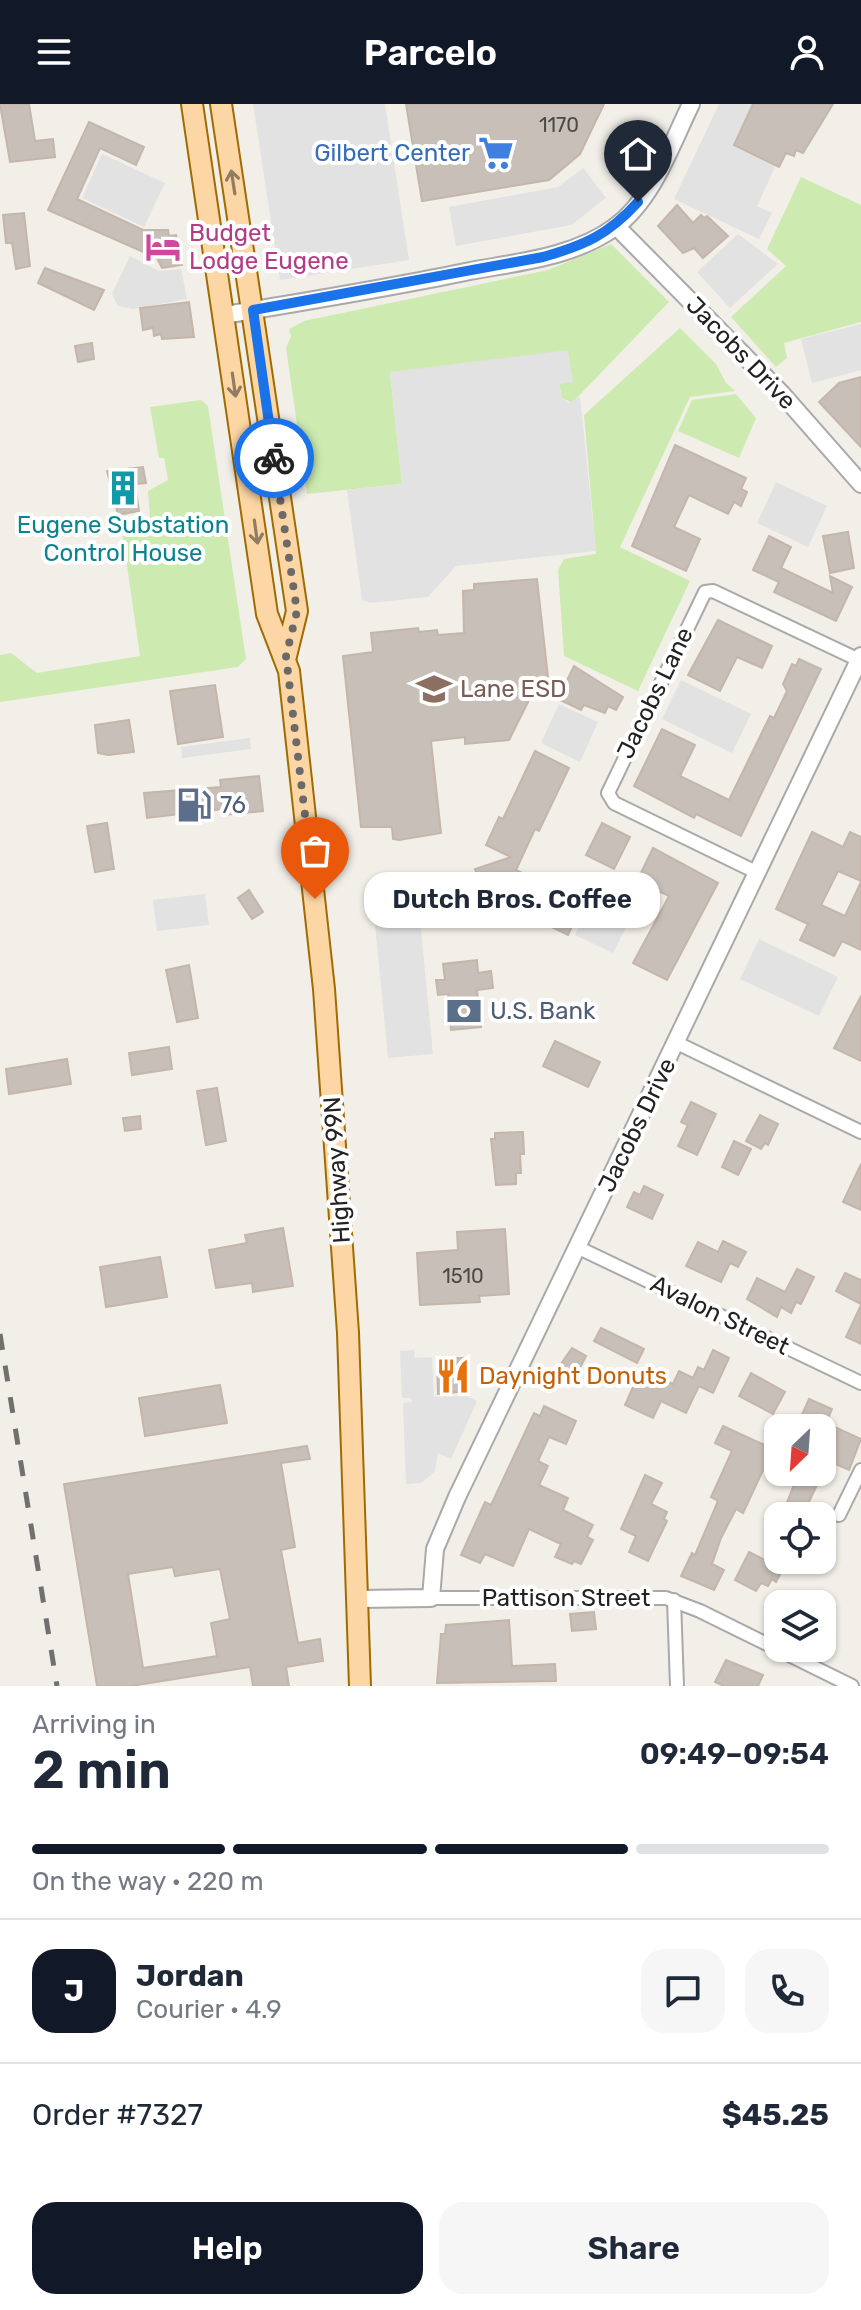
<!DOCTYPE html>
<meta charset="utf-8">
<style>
body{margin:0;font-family:Rubik,sans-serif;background:#f6f6f7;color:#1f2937;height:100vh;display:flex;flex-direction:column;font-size:30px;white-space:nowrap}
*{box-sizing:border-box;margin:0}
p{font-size:26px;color:#747a83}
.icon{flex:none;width:44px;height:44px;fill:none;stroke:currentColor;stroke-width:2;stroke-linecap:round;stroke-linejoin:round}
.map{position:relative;height:1582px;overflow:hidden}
.side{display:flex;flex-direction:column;background:#fff;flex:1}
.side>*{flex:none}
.needle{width:52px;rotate:205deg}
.controls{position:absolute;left:764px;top:1310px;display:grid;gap:16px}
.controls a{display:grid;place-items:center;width:72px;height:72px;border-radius:16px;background:#fff;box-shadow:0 2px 6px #0004;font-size:40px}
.pin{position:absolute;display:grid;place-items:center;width:68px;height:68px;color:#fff;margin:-82px -34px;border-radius:50% 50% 50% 0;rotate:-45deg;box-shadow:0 0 8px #0007}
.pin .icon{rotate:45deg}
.courier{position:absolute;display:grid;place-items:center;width:80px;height:80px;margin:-40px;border:6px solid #1a73e8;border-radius:50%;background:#fff;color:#222;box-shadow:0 2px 10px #0007}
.bubble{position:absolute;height:56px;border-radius:24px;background:#fff;box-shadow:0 2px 6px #0004;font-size:26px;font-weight:600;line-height:56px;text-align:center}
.summary em{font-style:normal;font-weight:600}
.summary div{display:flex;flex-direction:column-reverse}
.summary{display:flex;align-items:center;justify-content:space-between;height:136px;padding:0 32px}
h1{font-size:52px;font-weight:600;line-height:60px}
.bar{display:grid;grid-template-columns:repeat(4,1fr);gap:12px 8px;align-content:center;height:96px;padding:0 32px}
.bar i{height:10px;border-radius:6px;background:#e0e1e3}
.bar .current{background:#111827}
.bar p{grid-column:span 4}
.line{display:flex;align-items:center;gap:20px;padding:0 32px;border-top:2px solid #e0e1e3}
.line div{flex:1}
.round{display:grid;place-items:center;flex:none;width:84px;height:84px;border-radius:24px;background:#f6f6f7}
.primary-button{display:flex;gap:16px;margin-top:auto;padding:16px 32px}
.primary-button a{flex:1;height:92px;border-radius:24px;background:#111827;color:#fff;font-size:32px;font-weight:600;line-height:92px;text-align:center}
.primary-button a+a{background:#f6f6f7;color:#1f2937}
header{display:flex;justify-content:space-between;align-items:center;height:104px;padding:0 32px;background:#111827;color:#fff;font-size:36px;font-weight:600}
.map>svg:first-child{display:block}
.grass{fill:#cdebb0}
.parking{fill:#e2e2e2}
.building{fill:#c7bfb8;stroke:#c4b6ab;stroke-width:2;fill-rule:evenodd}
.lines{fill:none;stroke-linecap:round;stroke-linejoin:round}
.minor-casing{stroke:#a9a9a9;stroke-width:16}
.tertiary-casing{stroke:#a9a9a9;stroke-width:20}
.primary-casing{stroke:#a06b00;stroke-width:24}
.minor{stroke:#fff;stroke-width:12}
.tertiary{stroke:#fff;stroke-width:16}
.primary{stroke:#fcd6a4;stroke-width:20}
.rail{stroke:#707070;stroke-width:5;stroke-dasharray:16 16;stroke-linecap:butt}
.oneway{stroke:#8f7c63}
.done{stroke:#6b6a68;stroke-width:8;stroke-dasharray:0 14.4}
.route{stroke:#1a73e8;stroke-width:10}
.labels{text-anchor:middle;stroke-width:8;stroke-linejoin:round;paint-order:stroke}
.number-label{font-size:20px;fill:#4b4948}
.shop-label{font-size:24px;fill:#366cbe;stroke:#fff;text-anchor:end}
.hotel-label{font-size:24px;fill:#b23c85;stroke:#fff;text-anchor:start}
.street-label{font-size:24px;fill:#222;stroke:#fff}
.culture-label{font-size:24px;fill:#0d838f;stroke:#fff}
.education-label{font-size:24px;fill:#785e54;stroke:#fff;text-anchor:start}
.service-label{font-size:24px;fill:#4e5e75;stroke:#fff;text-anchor:start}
.food-label{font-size:24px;fill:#c56008;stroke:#fff;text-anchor:start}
</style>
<header><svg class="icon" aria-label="menu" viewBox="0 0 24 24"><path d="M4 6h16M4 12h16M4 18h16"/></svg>Parcelo<svg class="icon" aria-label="person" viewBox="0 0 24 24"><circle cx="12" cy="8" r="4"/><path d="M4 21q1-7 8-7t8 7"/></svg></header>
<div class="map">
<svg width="861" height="1582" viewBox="0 0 861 1582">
<rect width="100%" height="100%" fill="#f2efe9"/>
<g class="grass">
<path d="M801 73 861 101V218L784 239 787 254 776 263 731 213 786 162 767 145Z"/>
<path d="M611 140 669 198 572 299 562 294 559 280 390 268 402 380 307 390 286 244 291 232 289 225 304 217 548 166Z"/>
<path d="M680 224 716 260 726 279 735 287 690 293 620 443 690 477 638 587 564 552 558 466 564 455 596 450 584 311Z"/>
<path d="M736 290 756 314 739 354 678 327 692 296Z"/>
<path d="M201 296 208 302 246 555 238 563 0 598V551L11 549 37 569 140 552 121 420 150 414 148 387 168 376 164 354H159L150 303Z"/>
</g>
<g class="parking">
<path d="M253 0H385L409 156 280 176Z"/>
<path d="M719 0H753L734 41 776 61 757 102 772 109 759 135 674 95Z"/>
<path d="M102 50 165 79 144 123 82 94Z"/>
<path d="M583 64 606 94 571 121 456 142 449 103 558 83Z"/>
<path d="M738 130 778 160 730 204 697 168Z"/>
<path d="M130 152 159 167 181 165 187 195 133 205 118 202 112 190Z"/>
<path d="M861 220V266L812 279 801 235Z"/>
<path d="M568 246 573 278 559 280 562 294 568 299 580 293 596 447 456 462 428 493 370 499 362 496 347 386 402 380 390 268Z"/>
<path d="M776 378 827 402 808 443 757 419Z"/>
<path d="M681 576 751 610 732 649 662 615Z"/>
<path d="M559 600 598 618 580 658 541 639Z"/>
<path d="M250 634 251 645 182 654 181 643Z"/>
<path d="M601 776 640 795 613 849 575 831Z"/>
<path d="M205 790 209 821 157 827 153 796Z"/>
<path d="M419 806 433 950 388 954 374 810Z"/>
<path d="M759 835 838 873 819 912 740 875Z"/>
<path d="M414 1246 415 1254 432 1253 434 1293 466 1292 477 1297 451 1355 438 1349 435 1367 421 1379 406 1380 403 1299 412 1298 411 1294H402L400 1247Z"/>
</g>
<g class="building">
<path d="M0 0H29L35 37 53 35 55 53 10 58Z"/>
<path d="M406 0H604L580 50 549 76 422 97Z"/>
<path d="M753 0H833L803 49 796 46 794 52 786 49 779 63 734 41Z"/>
<path d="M89 18 144 43 136 61 100 44 77 95 143 126H168L169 132 176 131 182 161 162 164 157 154 48 106Z"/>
<path d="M677 101 693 119 701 111 704 114 707 112 728 132 703 154 694 144 683 149 658 122Z"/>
<path d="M24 109 30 162 16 165 12 139H6L3 111Z"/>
<path d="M45 164 104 186 94 206 38 179Z"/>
<path d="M189 198 194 233 162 235 161 230 154 232 153 224 143 226 140 204Z"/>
<path d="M92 239 94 255 78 258 75 242Z"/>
<path d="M861 273V343L819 298 839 279Z"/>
<path d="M675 341 746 374 741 385 747 388 741 402 734 398 728 410 689 391 674 423 700 435 686 467 632 442Z"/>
<path d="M143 363 146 379 135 380 139 407 118 411 107 367Z"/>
<path d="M848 428 854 464 830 469 823 432Z"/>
<path d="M769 432 791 443 781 464 833 489 830 472 852 483 836 517 774 488 779 478 753 466Z"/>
<path d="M537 475 550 591 535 584 509 636 465 640V633L431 637 441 729 399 736 393 735 392 723H361L343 552 373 548 371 529 418 524 419 528 437 526 438 531 464 529 463 487 474 486V480Z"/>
<path d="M718 516 772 542 762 564 737 553 720 587 688 571Z"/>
<path d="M799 555 821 565 741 732 696 710 694 714 634 682 662 625 695 641 680 672 729 696 770 612 774 614 787 587 783 580 792 560 796 562Z"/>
<path d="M574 562 623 593 616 606 608 602 605 609 584 601 581 606 558 595Z"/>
<path d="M215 581 223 633 178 640 170 587Z"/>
<path d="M129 616 134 648 108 651 98 649 95 621Z"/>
<path d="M535 647 569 664 539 727 535 725 516 766 583 799 568 831 510 803 521 780 485 792 475 765 511 753 486 741 499 713 503 715Z"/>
<path d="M259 672 263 707 224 711 223 705 147 714 144 689 221 683 220 676Z"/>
<path d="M107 719 114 765 95 768 87 722Z"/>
<path d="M602 719 630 733 614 765 586 751Z"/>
<path d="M812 728 843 743 850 728 861 733V777L838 767 821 801 845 812 861 778V846L842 837 834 852 800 836 808 820 776 805Z"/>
<path d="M653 744 718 779 667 876 633 859 669 792 637 777Z"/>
<path d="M249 786 263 808 252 815 238 794Z"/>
<path d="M477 856 478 869 491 867 493 884 477 886 481 923 451 926 448 890 438 891 436 876H445L443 860Z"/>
<path d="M189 861 198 914 177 918 166 866Z"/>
<path d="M861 892V957L834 944Z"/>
<path d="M555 937 600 958 588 983 543 962Z"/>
<path d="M169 943 172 965 132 971 129 949Z"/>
<path d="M67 955 71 980 9 990 6 965Z"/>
<path d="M217 984 226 1037 206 1041 197 987Z"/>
<path d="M691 998 716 1010 697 1051 678 1042 688 1021 681 1018Z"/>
<path d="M760 1011 778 1020 768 1041 765 1039 761 1045 746 1037Z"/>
<path d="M140 1012 141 1025 125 1027 123 1014Z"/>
<path d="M523 1028 524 1050H520L521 1069H516V1080L496 1081 491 1035H495V1029Z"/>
<path d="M734 1037 751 1045 738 1071 722 1063Z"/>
<path d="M861 1060V1106L843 1098Z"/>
<path d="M644 1082 663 1091 652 1115 627 1103 634 1088 640 1091Z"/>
<path d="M283 1124 293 1182 253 1188 252 1179 216 1184 209 1146 247 1139 245 1131Z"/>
<path d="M505 1125 509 1190 479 1192 480 1198 420 1201 417 1149 458 1146 457 1128Z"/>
<path d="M723 1137 746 1148 738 1163 730 1159 721 1178 686 1162 698 1138 718 1148Z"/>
<path d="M160 1153 167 1193 106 1203 100 1163Z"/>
<path d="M797 1165 814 1173 801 1200 796 1198 791 1209 781 1203 777 1213 747 1195 757 1174 785 1188Z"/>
<path d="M845 1169 861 1176V1200L836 1187Z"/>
<path d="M861 1201V1240L846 1233Z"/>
<path d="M601 1224 644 1245 637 1259 594 1237Z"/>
<path d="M572 1244 586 1252 572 1280 553 1271Z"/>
<path d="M713 1246 729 1254 713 1289 699 1282 686 1309 661 1297 653 1314 625 1301 641 1265 673 1280 679 1267 693 1274 698 1263 704 1266Z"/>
<path d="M437 1254H468V1287L438 1290Z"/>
<path d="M751 1269 785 1288 773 1310 739 1292Z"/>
<path d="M220 1281 227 1319 145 1332 139 1294Z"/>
<path d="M809 1295 832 1305 826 1319 861 1335 849 1366 822 1354V1324H796Z"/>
<path d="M544 1302 576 1317 566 1340 549 1333 538 1357 548 1362 539 1381 568 1394 563 1406 593 1421 587 1433 593 1436 581 1460 574 1457 572 1460 555 1453 561 1440 529 1425 513 1462 485 1450 480 1459 461 1451 485 1398 491 1401 534 1309 540 1312Z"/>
<path d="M723 1322 773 1345 743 1409 736 1405 721 1434 712 1460 724 1466 714 1486 681 1472 692 1449 695 1451 718 1397 711 1393 732 1347 715 1339Z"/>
<path d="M307 1342 310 1355 281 1359 295 1443 281 1446 298 1539 320 1535 323 1557 286 1563 289 1582H253L250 1563 131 1582H97L64 1380ZM173 1463 175 1472 220 1465 230 1515 211 1519 217 1552 143 1564 128 1470Z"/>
<path d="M799 1368H823L808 1400 803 1398 799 1408 786 1401Z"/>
<path d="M645 1371 662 1379 651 1400 667 1408 664 1415 667 1417 648 1457 629 1448 636 1432 621 1425Z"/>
<path d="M749 1448 783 1465 776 1478 772 1475 768 1482 761 1479 756 1487 735 1476Z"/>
<path d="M594 1508 596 1525 572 1527 570 1510Z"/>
<path d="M509 1516 512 1562 555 1560 556 1577 437 1579 441 1530H445L446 1521Z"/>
<path d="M726 1556 763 1571 758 1582H724L715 1578Z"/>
</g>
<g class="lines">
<g class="minor-casing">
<g id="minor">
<path d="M758 769 614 699 608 689 705 488 713 487 859 556"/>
<path d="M677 939 861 1028"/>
<path d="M579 1144 861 1279"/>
<path d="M839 1411 861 1366"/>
<path d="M431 1494H666L700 1507 852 1582"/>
<path d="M674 1496 677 1582"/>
</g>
</g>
<g class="tertiary-casing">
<g id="tertiary">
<path d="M616 122 782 290 861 380"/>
<path d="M225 211C307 197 389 184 470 167 519 158 574 153 615 123 653 95 671 41 691 0"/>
<path d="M357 1495 431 1494 435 1445 457 1393 861 552"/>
</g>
</g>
<g class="primary-casing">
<g id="primary">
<path d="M192 0 267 510 289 567 324 885 348 1229 360 1582"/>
<path d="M221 0 297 507 286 552"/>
</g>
</g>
<use href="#minor" class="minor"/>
<use href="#tertiary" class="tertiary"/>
<use href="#primary" class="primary"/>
<path class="rail" d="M0 1230 57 1582"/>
</g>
<defs><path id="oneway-shaft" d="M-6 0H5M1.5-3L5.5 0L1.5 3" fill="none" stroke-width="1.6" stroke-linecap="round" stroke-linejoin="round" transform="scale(2)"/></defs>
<g class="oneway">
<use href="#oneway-shaft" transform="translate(233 78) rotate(-99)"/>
<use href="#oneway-shaft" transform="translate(234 281) rotate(82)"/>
<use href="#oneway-shaft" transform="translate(256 428) rotate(82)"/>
</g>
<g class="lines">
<path class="done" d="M274 354 297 507 286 552 315 795"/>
<path class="route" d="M274 354 253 206 543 153C585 141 608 131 638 98"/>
</g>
<defs>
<g id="supermarket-bare" transform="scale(2.76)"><path d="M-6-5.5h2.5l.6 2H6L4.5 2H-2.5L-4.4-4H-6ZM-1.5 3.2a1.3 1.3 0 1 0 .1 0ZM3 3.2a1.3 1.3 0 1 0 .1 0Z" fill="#3f7fe0" stroke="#fff" stroke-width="2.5" paint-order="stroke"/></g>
<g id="hotel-bare" transform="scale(2.76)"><path d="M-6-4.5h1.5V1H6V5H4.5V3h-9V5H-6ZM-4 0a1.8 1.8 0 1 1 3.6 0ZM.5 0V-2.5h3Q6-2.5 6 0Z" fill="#d1479c" stroke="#fff" stroke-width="2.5" paint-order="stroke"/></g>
<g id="building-bare" transform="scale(2.76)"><path d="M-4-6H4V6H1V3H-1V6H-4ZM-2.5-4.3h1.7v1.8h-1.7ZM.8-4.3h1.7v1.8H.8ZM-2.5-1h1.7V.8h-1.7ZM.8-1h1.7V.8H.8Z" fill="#0f9aa8" stroke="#fff" stroke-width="2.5" paint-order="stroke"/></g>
<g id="school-bare" transform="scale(2.76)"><path d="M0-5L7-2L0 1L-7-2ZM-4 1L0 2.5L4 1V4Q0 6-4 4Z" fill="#8d6e63" stroke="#fff" stroke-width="2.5" paint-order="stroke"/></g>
<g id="fuel-bare" transform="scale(2.76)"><path d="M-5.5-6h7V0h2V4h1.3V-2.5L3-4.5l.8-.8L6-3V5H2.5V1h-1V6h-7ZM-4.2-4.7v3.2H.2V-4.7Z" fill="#5c6f8a" stroke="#fff" stroke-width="2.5" paint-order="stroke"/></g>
<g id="bank-bare" transform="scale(2.76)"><path d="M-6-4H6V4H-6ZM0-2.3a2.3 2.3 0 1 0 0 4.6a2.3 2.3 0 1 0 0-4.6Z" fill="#5c6f8a" stroke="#fff" stroke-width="2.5" paint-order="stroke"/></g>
<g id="restaurant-bare" transform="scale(2.76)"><path d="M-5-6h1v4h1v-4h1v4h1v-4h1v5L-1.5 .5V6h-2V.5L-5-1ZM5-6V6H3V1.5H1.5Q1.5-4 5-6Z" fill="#e8710a" stroke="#fff" stroke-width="2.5" paint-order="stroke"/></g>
</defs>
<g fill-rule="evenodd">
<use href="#supermarket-bare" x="496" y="49"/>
<use href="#hotel-bare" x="163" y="143"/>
<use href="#building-bare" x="123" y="384"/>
<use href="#school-bare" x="434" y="585"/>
<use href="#fuel-bare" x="194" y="701"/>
<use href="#bank-bare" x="464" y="907"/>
<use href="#restaurant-bare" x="453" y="1272"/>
</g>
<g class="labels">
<g class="number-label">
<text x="559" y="28">1170</text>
<text x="463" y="1179">1510</text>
</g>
<g class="shop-label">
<text x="470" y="57">Gilbert Center</text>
</g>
<g class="hotel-label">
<text x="189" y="137">Budget<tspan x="189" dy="28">Lodge Eugene</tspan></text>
</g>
<g class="street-label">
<text transform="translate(741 249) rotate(46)" y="8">Jacobs Drive</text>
<text transform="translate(655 589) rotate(-64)" y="8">Jacobs Lane</text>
<text transform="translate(637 1021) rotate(-64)" y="8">Jacobs Drive</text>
<text transform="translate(337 1066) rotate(-94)" y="8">Highway 99N</text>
<text transform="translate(720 1211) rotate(26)" y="8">Avalon Street</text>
<text x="566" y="1502">Pattison Street</text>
</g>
<g class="culture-label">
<text x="123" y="429">Eugene Substation<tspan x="123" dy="28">Control House</tspan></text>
</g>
<g class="education-label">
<text x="460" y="593">Lane ESD</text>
</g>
<g class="service-label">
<text x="220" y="709">76</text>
<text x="490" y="915">U.S. Bank</text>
</g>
<g class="food-label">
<text x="479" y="1280">Daynight Donuts</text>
</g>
</g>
</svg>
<div class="controls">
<a><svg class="needle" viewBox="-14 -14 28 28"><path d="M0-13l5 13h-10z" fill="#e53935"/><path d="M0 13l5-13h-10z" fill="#747a83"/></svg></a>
<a><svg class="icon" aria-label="locate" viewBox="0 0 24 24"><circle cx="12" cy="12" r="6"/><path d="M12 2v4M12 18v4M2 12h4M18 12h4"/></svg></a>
<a><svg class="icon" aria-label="layers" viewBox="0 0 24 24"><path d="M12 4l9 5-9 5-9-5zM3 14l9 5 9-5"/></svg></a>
</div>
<div class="pin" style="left:315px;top:795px;background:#ea580c"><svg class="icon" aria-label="bag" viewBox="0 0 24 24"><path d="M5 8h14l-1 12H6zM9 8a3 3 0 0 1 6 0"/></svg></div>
<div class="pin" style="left:638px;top:98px;background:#1f2937"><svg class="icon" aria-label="home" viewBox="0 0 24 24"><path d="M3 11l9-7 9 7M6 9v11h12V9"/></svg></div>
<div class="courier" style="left:274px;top:354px"><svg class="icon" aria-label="bike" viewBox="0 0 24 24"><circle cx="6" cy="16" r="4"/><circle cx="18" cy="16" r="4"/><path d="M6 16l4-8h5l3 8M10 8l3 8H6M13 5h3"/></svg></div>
<div class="bubble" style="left:364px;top:768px;width:296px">Dutch Bros. Coffee</div>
</div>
<section class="side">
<div class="summary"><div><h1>2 min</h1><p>Arriving in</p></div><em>09:49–09:54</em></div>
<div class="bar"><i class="current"></i><i class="current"></i><i class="current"></i><i></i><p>On the way · 220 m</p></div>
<div class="line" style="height:144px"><b class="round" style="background:#111827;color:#fff">J</b><div><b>Jordan</b><p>Courier · 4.9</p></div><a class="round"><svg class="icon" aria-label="chat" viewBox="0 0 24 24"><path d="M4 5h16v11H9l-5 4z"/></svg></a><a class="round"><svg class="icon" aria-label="phone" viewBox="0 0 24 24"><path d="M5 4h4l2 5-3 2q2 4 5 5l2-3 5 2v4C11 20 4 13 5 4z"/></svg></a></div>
<div class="line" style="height:104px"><div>Order #7327</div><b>$45.25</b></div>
<div class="primary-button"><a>Help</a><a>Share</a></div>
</section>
